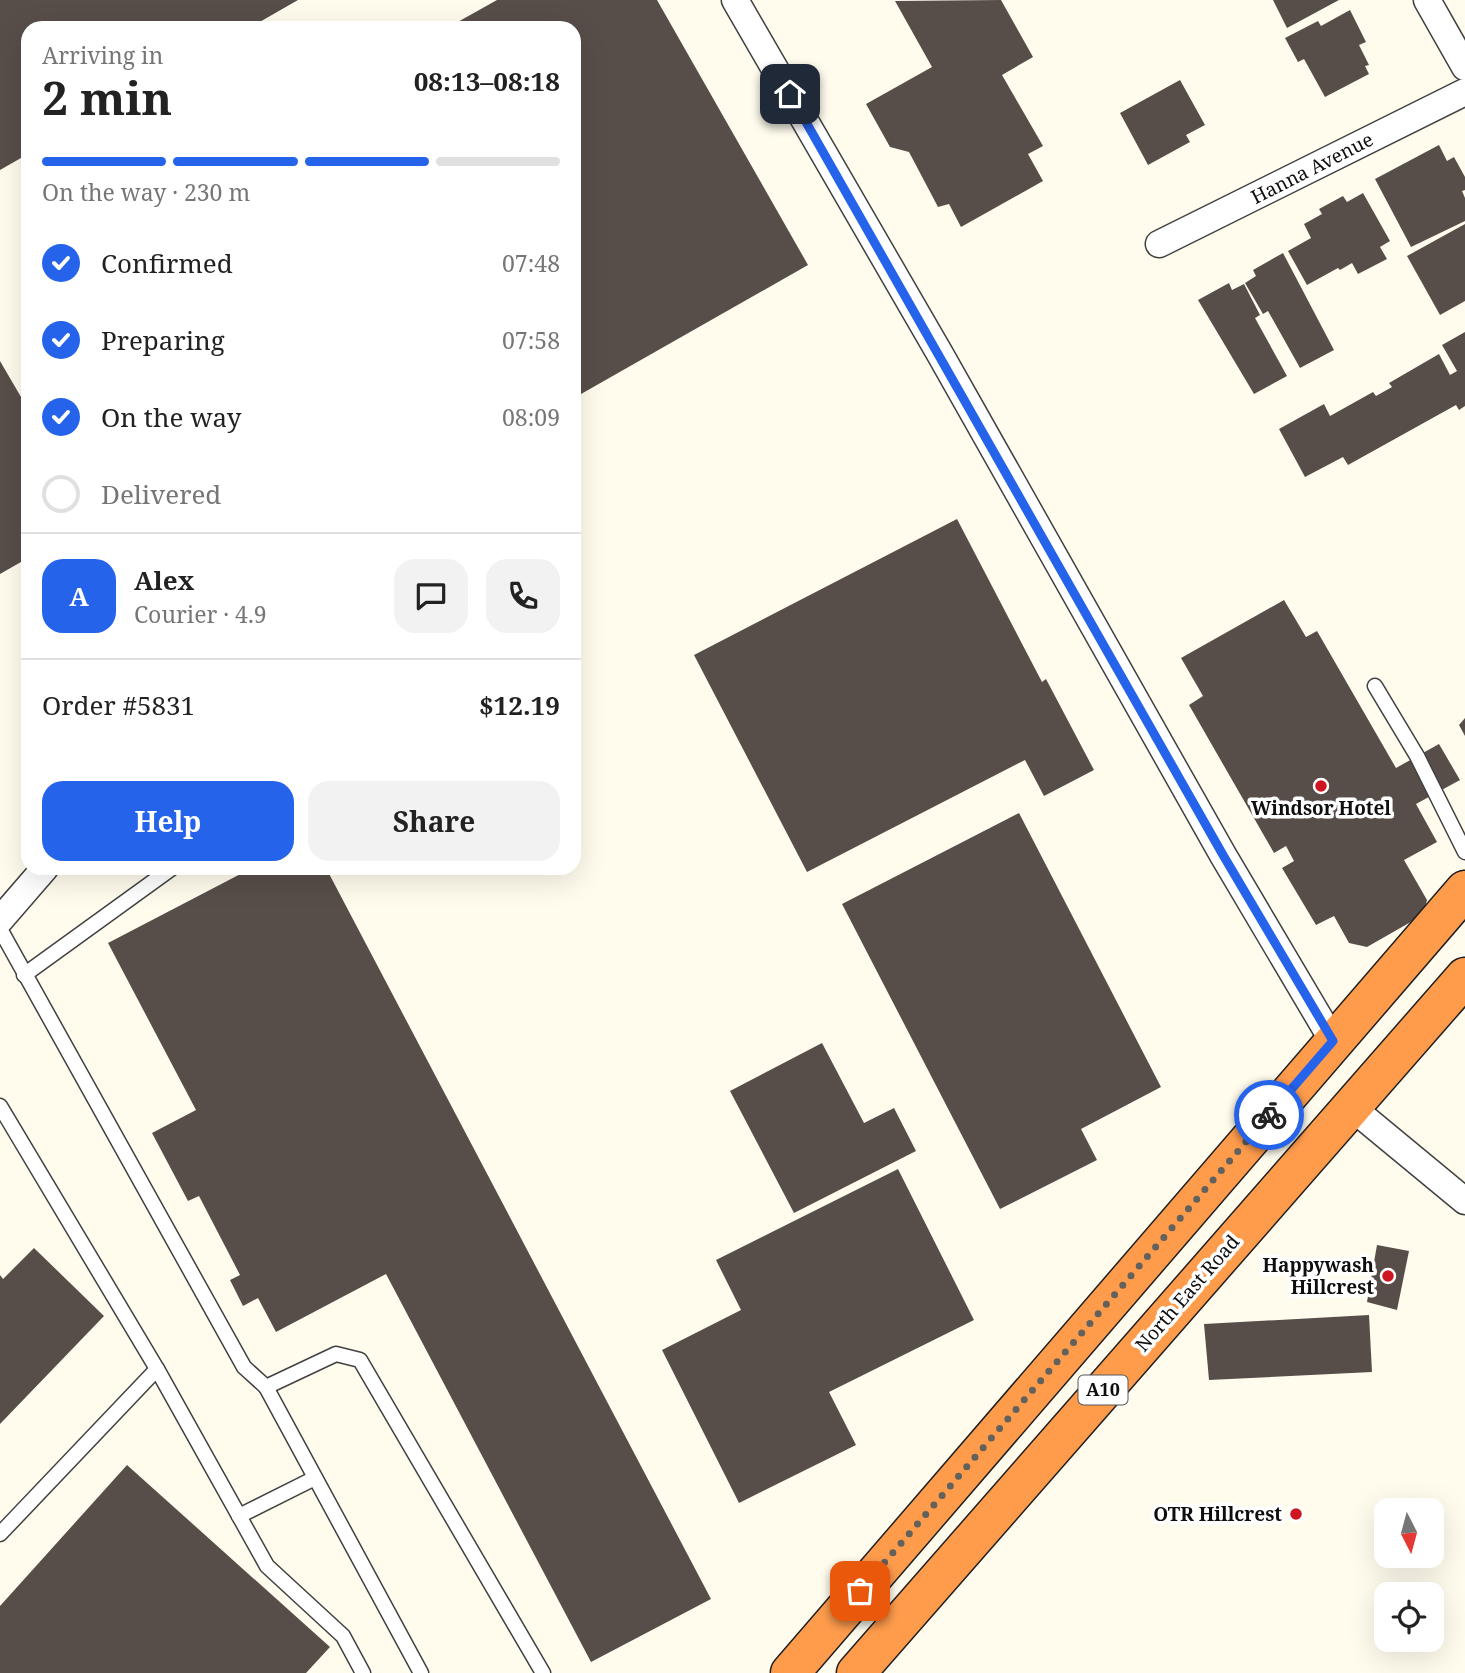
<!DOCTYPE html>
<meta charset="utf-8">
<style>
body{margin:0;font-family:"Noto Serif",serif;background:#f2f2f2;color:#222;height:100vh;display:flex;flex-direction:column;font-size:26px;white-space:nowrap}
*{box-sizing:border-box;margin:0}
p{font-size:23px;color:#767676}
.icon{flex:none;width:38px;height:38px;fill:none;stroke:currentColor;stroke-width:2;stroke-linecap:round;stroke-linejoin:round}
.map{position:relative;flex:1;overflow:hidden}
.panel{position:absolute;left:21px;top:21px;width:560px;height:854px;display:flex;flex-direction:column;background:#fff;border-radius:21px;box-shadow:0 7px 28px #0002}
.panel>*{flex:none}
.needle{width:46px;rotate:174deg}
.buttons{position:absolute;left:1374px;top:1498px;display:grid;gap:14px}
.buttons a{display:grid;place-items:center;width:70px;height:70px;border-radius:14px;background:#fff;box-shadow:0 7px 28px #0002;font-size:35px}
.pin{position:absolute;display:grid;place-items:center;width:60px;height:60px;color:#fff;margin:-30px;border-radius:14px;box-shadow:0 4px 10px #0006}
.courier{position:absolute;display:grid;place-items:center;width:70px;height:70px;margin:-35px;border:5px solid #2563eb;border-radius:50%;background:#fff;color:#222;box-shadow:0 2px 9px #0007}
.headline em{font-style:normal;font-weight:700}
.headline div{display:flex;flex-direction:column-reverse}
.headline{display:flex;align-items:center;justify-content:space-between;height:119px;padding:0 21px}
h1{font-size:46px;font-weight:700;line-height:52px}
.bar{display:grid;grid-template-columns:repeat(4,1fr);gap:10px 7px;align-content:center;height:84px;padding:0 21px}
.bar i{height:9px;border-radius:5px;background:#e0e0e0}
.bar .selected{background:#2563eb}
.bar p{grid-column:span 4}
.line{display:flex;align-items:center;gap:18px;padding:0 21px;border-top:2px solid #e0e0e0}
.line div{flex:1}
.round{display:grid;place-items:center;flex:none;width:74px;height:74px;border-radius:21px;background:#f2f2f2}
ol{padding:0 21px;list-style:none}
li{display:flex;align-items:center;gap:21px;height:77px}
li p{margin-inline-start:auto}
li .icon{padding:7px;border-radius:50%;background:#2563eb;color:#fff;stroke-width:4}
li:last-child{color:#767676}
li i{width:38px;height:38px;border:4px solid #e0e0e0;border-radius:50%}
.primary-button{display:flex;gap:14px;margin-top:auto;padding:14px 21px}
.primary-button a{flex:1;height:80px;border-radius:21px;background:#2563eb;color:#fff;font-size:28px;font-weight:700;line-height:80px;text-align:center}
.primary-button a+a{background:#f2f2f2;color:#222}
.map>svg:first-child{display:block}
.building{fill:#584e49}
.lines{fill:none;stroke-linecap:round;stroke-linejoin:round}
.lane-casing{stroke:#414141;stroke-width:17}
.street-casing{stroke:#414141;stroke-width:29}
.highway-casing{stroke:#1f1f1f;stroke-width:41}
.lane{stroke:#fff;stroke-width:14}
.street{stroke:#fff;stroke-width:26}
.highway{stroke:#ff9c4c;stroke-width:38}
.done{stroke:#62615c;stroke-width:7;stroke-dasharray:0 12.6}
.route{stroke:#2563eb;stroke-width:9}
.poi-dot{fill:#ce1620;stroke:#fff;stroke-width:2.5}
.labels{text-anchor:middle;stroke-width:7;stroke-linejoin:round;paint-order:stroke}
.shield{fill:#fff;stroke:#565656;stroke-width:2}
.shield-label{font-size:18px;font-weight:bold;fill:#0e0e0e}
.street-label{font-size:19px;fill:#0e0e0e;stroke:#fff}
.poi-label{font-size:19px;font-weight:bold;fill:#0e0e0e;stroke:#fff;text-anchor:end}
</style>
<div class="map">
<svg width="1465" height="1673" viewBox="0 0 1465 1673">
<rect width="100%" height="100%" fill="#fffcee"/>
<g class="building">
<path d="M0 0H298L249 28H28V154L0 170Z"/>
<path d="M497 0H657L808 265 574 398V28H447Z"/>
<path d="M1001 0 1033 57 1002 75 1043 146 1028 154 1043 181 961 227 949 204 938 207 909 152 890 147 866 104 932 67 895 1Z"/>
<path d="M1273 0H1339L1287 28Z"/>
<path d="M1350 10 1366 42 1359 45 1369 65 1365 66 1369 74 1325 97 1304 59 1298 62 1285 38 1318 21 1321 26Z"/>
<path d="M1180 80 1205 125 1186 135 1190 142 1148 165 1120 113Z"/>
<path d="M1439 145 1447 161 1454 157 1465 177V190L1462 191 1465 198V221L1411 247 1375 179Z"/>
<path d="M1363 193 1390 241 1380 247 1387 259 1358 274 1352 263 1340 270 1338 268 1307 285 1288 251 1311 238 1304 224 1322 214 1319 209 1343 196 1347 202Z"/>
<path d="M1465 224V301L1440 315 1407 256Z"/>
<path d="M1283 253 1334 350 1300 368 1268 311 1263 314 1245 283 1256 276 1253 270Z"/>
<path d="M1229 283 1232 290 1244 284 1260 315 1255 318 1287 376 1254 394 1198 300Z"/>
<path d="M1465 332V406L1459 410 1456 405 1348 465 1343 457 1305 477 1279 429 1324 404 1330 416 1373 392 1376 396 1392 387 1389 383 1439 354 1450 375 1457 371 1442 345Z"/>
<path d="M0 361 28 409V558L0 574Z"/>
<path d="M957 519 1042 682 1046 679 1094 770 1044 796 1025 760 807 872 694 655Z"/>
<path d="M1284 600 1306 637 1317 631 1396 768 1439 744 1460 780 1416 804 1437 842 1404 860 1427 900 1423 915 1367 947 1349 943 1334 916 1316 925 1282 868 1294 861 1286 846 1274 853 1189 705 1203 696 1181 658Z"/>
<path d="M1465 718V736L1459 725Z"/>
<path d="M1019 813 1161 1087 1081 1129 1097 1160 1000 1209 842 904Z"/>
<path d="M252 868H326L711 1599 591 1662 386 1274 276 1332 258 1298 243 1306 230 1280 240 1275 199 1196 188 1201 152 1133 196 1110 108 943Z"/>
<path d="M822 1043 864 1123 894 1108 916 1151 794 1213 730 1091Z"/>
<path d="M898 1169 974 1320 829 1392 856 1445 739 1503 662 1350 741 1310 716 1260Z"/>
<path d="M1377 1245 1409 1251 1397 1310 1367 1302Z"/>
<path d="M34 1248 104 1316 0 1424V1275L3 1279Z"/>
<path d="M1369 1315 1372 1372 1209 1380 1204 1324Z"/>
<path d="M127 1465 330 1647 306 1673H0V1606Z"/>
</g>
<g class="lines">
<g class="lane-casing">
<g id="lane">
<path d="M1375 686 1417 756 1465 852"/>
<path d="M0 929 244 1367 266 1387 336 1354 360 1360 543 1673"/>
<path d="M24 975 172 868"/>
<path d="M0 1106 157 1369 267 1566 343 1636 363 1673"/>
<path d="M266 1387 421 1673"/>
<path d="M239 1516 315 1478"/>
<path d="M0 1534 157 1369"/>
</g>
</g>
<g class="street-casing">
<g id="street">
<path d="M735 0 940 354 1223 855 1333 1041"/>
<path d="M1427 0 1465 67"/>
<path d="M1159 244 1465 92"/>
<path d="M0 920 45 868"/>
<path d="M1350 1106 1465 1201"/>
</g>
</g>
<g class="highway-casing">
<g id="highway">
<path d="M790 1673 1465 890"/>
<path d="M856 1673 1465 977"/>
</g>
</g>
<use href="#lane" class="lane"/>
<use href="#street" class="street"/>
<use href="#highway" class="highway"/>
</g>
<g class="lines">
<path class="done" d="M860 1591 1269 1115"/>
<path class="route" d="M790 94 1223 855 1333 1041 1269 1115"/>
</g>
<g class="poi-dot">
<circle cx="1321" cy="786" r="7"/>
<circle cx="1388" cy="1276" r="7"/>
<circle cx="1296" cy="1514" r="7"/>
</g>
<g class="labels">
<rect class="shield" x="1078.5" y="1375.5" width="49" height="29" rx="5"/>
<g class="shield-label">
<text x="1103" y="1396">A10</text>
</g>
<g class="street-label">
<text transform="translate(1312 168) rotate(-27)" y="7">Hanna Avenue</text>
<text transform="translate(1187 1293) rotate(-49)" y="7">North East Road</text>
</g>
<g class="poi-label">
<text x="1321" y="815" text-anchor="middle">Windsor Hotel</text>
<text x="1374" y="1272">Happywash<tspan x="1374" dy="22">Hillcrest</tspan></text>
<text x="1282" y="1521">OTR Hillcrest</text>
</g>
</g>
</svg>
<div class="buttons">
<a><svg class="needle" viewBox="-14 -14 28 28"><path d="M0-13l5 13h-10z" fill="#e53935"/><path d="M0 13l5-13h-10z" fill="#767676"/></svg></a>
<a><svg class="icon" aria-label="locate" viewBox="0 0 24 24"><circle cx="12" cy="12" r="6"/><path d="M12 2v4M12 18v4M2 12h4M18 12h4"/></svg></a>
</div>
<div class="pin" style="left:860px;top:1591px;background:#ea580c"><svg class="icon" aria-label="bag" viewBox="0 0 24 24"><path d="M5 8h14l-1 12H6zM9 8a3 3 0 0 1 6 0"/></svg></div>
<div class="pin" style="left:790px;top:94px;background:#1f2937"><svg class="icon" aria-label="home" viewBox="0 0 24 24"><path d="M3 11l9-7 9 7M6 9v11h12V9"/></svg></div>
<div class="courier" style="left:1269px;top:1115px"><svg class="icon" aria-label="bike" viewBox="0 0 24 24"><circle cx="6" cy="16" r="4"/><circle cx="18" cy="16" r="4"/><path d="M6 16l4-8h5l3 8M10 8l3 8H6M13 5h3"/></svg></div>
<section class="panel">
<div class="headline"><div><h1>2 min</h1><p>Arriving in</p></div><em>08:13–08:18</em></div>
<div class="bar"><i class="selected"></i><i class="selected"></i><i class="selected"></i><i></i><p>On the way · 230 m</p></div>
<ol>
<li><svg class="icon" aria-label="check" viewBox="0 0 24 24"><path d="M5 12l5 5 9-10"/></svg>Confirmed<p>07:48</p></li>
<li><svg class="icon" aria-label="check" viewBox="0 0 24 24"><path d="M5 12l5 5 9-10"/></svg>Preparing<p>07:58</p></li>
<li><svg class="icon" aria-label="check" viewBox="0 0 24 24"><path d="M5 12l5 5 9-10"/></svg>On the way<p>08:09</p></li>
<li><i></i>Delivered</li>
</ol>
<div class="line" style="height:126px"><b class="round" style="background:#2563eb;color:#fff">A</b><div><b>Alex</b><p>Courier · 4.9</p></div><a class="round"><svg class="icon" aria-label="chat" viewBox="0 0 24 24"><path d="M4 5h16v11H9l-5 4z"/></svg></a><a class="round"><svg class="icon" aria-label="phone" viewBox="0 0 24 24"><path d="M5 4h4l2 5-3 2q2 4 5 5l2-3 5 2v4C11 20 4 13 5 4z"/></svg></a></div>
<div class="line" style="height:91px"><div>Order #5831</div><b>$12.19</b></div>
<div class="primary-button"><a>Help</a><a>Share</a></div>
</section>
</div>
